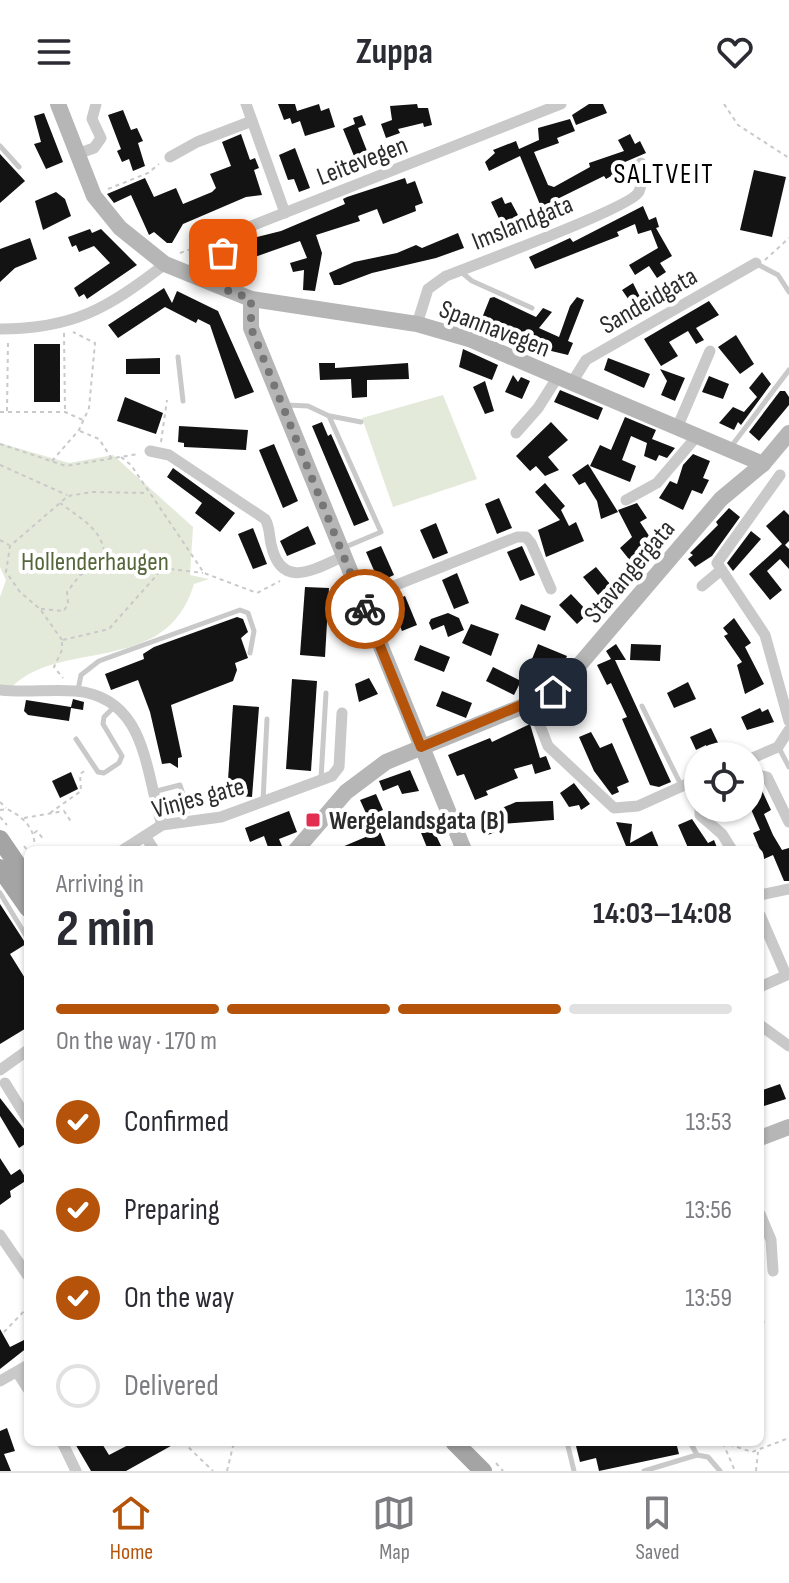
<!DOCTYPE html>
<meta charset="utf-8">
<style>
body{margin:0;font-family:"Sofia Sans Condensed",sans-serif;background:#f2f2f3;color:#2b2b33;height:100vh;display:flex;flex-direction:column;font-size:30px;white-space:nowrap}
*{box-sizing:border-box;margin:0}
p{font-size:26px;color:#7c7c81}
.icon{flex:none;width:44px;height:44px;fill:none;stroke:currentColor;stroke-width:2;stroke-linecap:round;stroke-linejoin:round}
.map{position:relative;flex:1;overflow:hidden}
.details{position:absolute;left:24px;top:742px;width:740px;height:600px;display:flex;flex-direction:column;background:#fff;border-radius:12px;box-shadow:0 2px 6px #0004}
.details>*{flex:none}
.buttons{position:absolute;left:684px;top:638px;display:grid;gap:16px}
.buttons a{display:grid;place-items:center;width:80px;height:80px;border-radius:50%;background:#fff;box-shadow:0 2px 6px #0004;font-size:40px}
.pin{position:absolute;display:grid;place-items:center;width:68px;height:68px;color:#fff;margin:-34px;border-radius:16px;box-shadow:0 4px 12px #0006}
.courier{position:absolute;display:grid;place-items:center;width:80px;height:80px;margin:-40px;border:6px solid #b45309;border-radius:50%;background:#fff;color:#222;box-shadow:0 2px 10px #0007}
.summary em{font-style:normal;font-weight:700}
.summary div{display:flex;flex-direction:column-reverse}
.summary{display:flex;align-items:center;justify-content:space-between;height:136px;padding:0 32px}
h1{font-size:52px;font-weight:700;line-height:60px}
.bar{display:grid;grid-template-columns:repeat(4,1fr);gap:12px 8px;align-content:center;height:96px;padding:0 32px}
.bar i{height:10px;border-radius:6px;background:#e1e1e2}
.bar .active{background:#b45309}
.bar p{grid-column:span 4}
ol{padding:0 32px;list-style:none}
li{display:flex;align-items:center;gap:24px;height:88px}
li p{margin-inline-start:auto}
li .icon{padding:8px;border-radius:50%;background:#b45309;color:#fff;stroke-width:4}
li:last-child{color:#7c7c81}
li i{width:44px;height:44px;border:4px solid #e1e1e2;border-radius:50%}
header{display:flex;justify-content:space-between;align-items:center;height:104px;padding:0 32px;background:#fff;font-size:36px;font-weight:700}
.tabs{display:flex;justify-content:space-around;align-items:center;height:112px;border-top:2px solid #e1e1e2;background:#fff;font-size:22px;color:#7c7c81}
.tabs a{display:grid;justify-items:center;gap:4px}
.tabs .active{color:#b45309}
.map>svg:first-child{display:block}
.green{fill:#e4ead9}
.building{fill:#131313}
.lines{fill:none;stroke-linecap:round;stroke-linejoin:round}
.path{stroke:#c9c9c9;stroke-width:2;stroke-dasharray:4 4;stroke-linecap:butt}
.lane{stroke:#c9c9c9;stroke-width:5}
.street{stroke:#c9c9c9;stroke-width:11}
.secondary{stroke:#b6b6b6;stroke-width:16}
.primary{stroke:#a4a4a4;stroke-width:18}
.done{stroke:#767676;stroke-width:8;stroke-dasharray:0 14.4}
.route{stroke:#b45309;stroke-width:10}
.poi-dot{fill:#e32e51;stroke:#fff;stroke-width:3}
.labels{text-anchor:middle;stroke-width:8;stroke-linejoin:round;paint-order:stroke}
.street-label{font-size:26px;fill:#2c2c2c;stroke:#fff}
.park-label{font-size:26px;fill:#55673a;stroke:#fff}
.poi-label{font-size:26px;font-weight:bold;fill:#2c2c2c;stroke:#fff;text-anchor:start}
.neighbourhood-label{font-size:28px;letter-spacing:2px;fill:#000;stroke:#fff}
</style>
<header><svg class="icon" aria-label="menu" viewBox="0 0 24 24"><path d="M4 6h16M4 12h16M4 18h16"/></svg>Zuppa<svg class="icon" aria-label="heart" viewBox="0 0 24 24"><path d="M12 20l-8-8c-3-5 5-10 8-4 3-6 11-1 8 4z"/></svg></header>
<div class="map">
<svg width="789" height="1367" viewBox="0 0 789 1367">
<rect width="100%" height="100%" fill="#fff"/>
<g class="green">
<path d="M443 291 477 375 393 403 362 314Z"/>
<path d="M0 339 69 359 113 351 193 423 190 471 209 475 194 480C166 575 57 532 9 586L0 585V493L6 476 0 463Z"/>
</g>
<g class="building">
<path d="M278 0H295L297 7 319 0 321 7 329 4 335 23 305 32 300 17 292 20 290 14 284 16Z"/>
<path d="M417 0 418 4H428L432 21 424 23 423 19 398 25 400 29 386 34 381 20 392 16 390 2Z"/>
<path d="M589 0H603L607 9 576 21 572 11Z"/>
<path d="M123 6 131 26 137 24 143 37 138 39 145 62 133 67 129 55 122 58 117 47 121 45 108 11Z"/>
<path d="M44 9 63 58 46 65 34 40 41 38 34 12Z"/>
<path d="M362 11 366 21 358 24 367 47 354 52 343 25 355 20 353 14Z"/>
<path d="M570 15 575 27 557 34 559 39 534 48 548 81 554 83 590 63 589 59 624 47 618 36 630 30 635 40 640 37 646 49 611 64 613 71 606 75 604 72 541 103 520 52 489 67 485 58 495 49 493 46 516 37 519 45 539 36 538 24Z"/>
<path d="M241 30 250 56 255 54 259 64 254 66 262 91 246 93 183 120 172 139H167L154 128 149 131 131 91 114 99 107 90 145 74 154 93 176 84 183 100 212 88 216 84 210 70 231 62 222 38Z"/>
<path d="M295 44 310 84 299 88 294 75 288 76 279 51Z"/>
<path d="M0 50 25 77 0 99Z"/>
<path d="M754 66 786 73 772 133 740 126Z"/>
<path d="M405 74 407 80 415 77 423 99 415 102 416 107 383 120 377 105 358 112 360 117 316 131 322 149 315 187 303 186 304 166 293 168 290 159 307 154 300 137 252 154 245 136 281 127 345 100 343 95 347 93Z"/>
<path d="M56 88 65 95 71 112 43 126 35 97Z"/>
<path d="M502 93 505 100 511 98 518 111 502 121 491 98Z"/>
<path d="M643 102 649 116 656 113 659 123 656 124 672 152 660 159 666 168 657 174 649 162 635 171 629 161 658 144 651 126 638 130 635 120 617 128 619 132 535 165 529 153 570 134 573 138Z"/>
<path d="M90 125 92 129 101 125 137 161 87 195 84 190 79 193 74 184 110 159 94 142 79 148 76 141 72 143 68 133Z"/>
<path d="M458 129 464 144 436 154 372 169 340 181H334L329 169 354 158 397 149 416 141 422 144Z"/>
<path d="M30 134 37 155 15 164 0 178V145Z"/>
<path d="M633 179 647 207 632 215 624 203 631 199 622 186Z"/>
<path d="M164 184 172 199 177 187 218 207 254 288 235 295 210 221 198 215 196 219 165 203 118 234 108 221Z"/>
<path d="M494 193 536 213 543 204 552 208 539 224 559 233 570 202 577 193 584 196 568 237 573 239 568 251 543 245 532 240 534 236 482 214 490 194Z"/>
<path d="M709 197 719 211 696 224 704 236 696 240 688 227 669 238 678 252 661 262 644 235Z"/>
<path d="M736 231 754 260 740 270 718 243Z"/>
<rect x="34" y="240" width="26" height="58"/>
<path d="M463 245 498 261 492 276 459 263Z"/>
<path d="M160 254V270H126V255Z"/>
<path d="M608 254 650 270 644 284 604 266Z"/>
<path d="M319 259H335V264L408 259 409 275 367 276V293L352 294 351 275 320 276Z"/>
<path d="M660 265 685 274 675 297 661 291 667 277Z"/>
<path d="M762 268 771 280 741 321 738 318 734 326 719 319 733 303 744 308 757 293 749 284Z"/>
<path d="M513 271 518 278 521 273 530 277 522 295 505 288Z"/>
<path d="M709 272 729 280 723 295 702 288Z"/>
<path d="M485 277 494 307 485 310 473 283Z"/>
<path d="M560 286 603 304 598 316 554 298Z"/>
<path d="M780 287H785L789 293V301L759 337 749 328Z"/>
<path d="M125 293 163 309 156 330 117 317Z"/>
<path d="M625 313 656 326 652 335 675 344 667 354 659 351 656 357 644 352 647 339 631 332 622 356 636 362 630 378 590 362 600 341 611 346Z"/>
<path d="M322 318 328 332 331 330 369 416 354 422 312 322Z"/>
<path d="M551 318 568 336 548 353 559 366 545 372 536 362 530 367 516 352Z"/>
<path d="M179 322 248 326 246 346 184 343V339L178 338Z"/>
<path d="M274 340 298 397 283 404 259 346Z"/>
<path d="M693 350 710 357 703 374 709 376 702 390 692 386 683 406 659 394 670 377 677 380 683 361Z"/>
<path d="M588 360 618 408 601 415 597 397 585 378 579 381 572 371Z"/>
<path d="M173 364 235 409 220 428 195 409 202 399 167 373Z"/>
<path d="M545 379 565 402 561 406 569 422 576 418 584 437 546 453 538 426 560 416 535 388Z"/>
<path d="M499 394 512 424 497 430 485 400Z"/>
<path d="M637 399 647 414 640 418 659 447 647 457 642 452 632 459 620 444 632 433 618 406Z"/>
<path d="M729 404 740 413 712 452 695 463 688 455 693 451 690 449 718 421 716 418Z"/>
<path d="M784 406 789 411V437L785 441 789 445V465L780 455 767 467 782 486 770 496 749 470 782 440 766 422Z"/>
<path d="M436 419 448 449 433 455 420 426Z"/>
<path d="M308 422 316 440 287 452 280 437Z"/>
<path d="M253 424 267 460 253 465 238 430Z"/>
<path d="M751 427 761 435 733 467 727 459Z"/>
<path d="M381 442 394 471 379 478 366 448Z"/>
<path d="M522 442 535 471 520 477 507 448Z"/>
<path d="M596 463 610 480 598 491 583 473Z"/>
<path d="M457 469 469 499 454 505 442 476Z"/>
<path d="M305 483 329 484 325 553 300 551Z"/>
<path d="M571 490 589 509 577 520 559 501Z"/>
<path d="M405 492 417 521 402 527 390 498Z"/>
<path d="M521 500 551 512 545 527 515 515Z"/>
<path d="M448 509 459 514 464 526 448 533 444 521 432 526 429 519 431 515Z"/>
<path d="M237 513 243 515 248 528 241 534 248 554 235 559 237 566 233 577 171 601 182 653 178 654V664L170 659 162 660 150 608 138 576 111 586 105 570 144 555 143 550 154 543Z"/>
<path d="M734 514 751 539 745 543 764 580 745 590 737 561 742 558 724 532 728 530 723 524Z"/>
<path d="M471 520 499 530 491 552 462 539Z"/>
<path d="M538 540 567 552 560 567 532 555Z"/>
<path d="M616 540 626 556H615L671 678 659 683 650 681 622 615 627 613 611 579 607 581 597 561 611 555 606 547Z"/>
<path d="M631 540 661 541 660 557 630 556Z"/>
<path d="M420 541 450 553 444 568 414 556Z"/>
<path d="M493 563 521 577 514 591 486 577Z"/>
<path d="M369 574 378 590 359 598 355 580Z"/>
<path d="M292 575 317 577 311 667 286 665Z"/>
<path d="M688 578 696 595 674 604 667 589Z"/>
<path d="M442 587 472 599 466 614 436 602Z"/>
<path d="M73 595 84 598 83 606 71 604 69 617 28 611 24 607 26 596 71 603Z"/>
<path d="M233 601 259 603 252 693 227 691Z"/>
<path d="M760 604 762 608 768 605 774 618 747 626 741 613Z"/>
<path d="M530 620 540 654 546 652 551 665 535 670 532 660 514 665 518 674 486 687 488 691 475 696 464 670 457 672 448 651 490 634 492 638Z"/>
<path d="M711 624 721 645 710 650 706 641 696 646 690 633Z"/>
<path d="M591 628 600 644 612 639 629 678 617 683 619 688 612 691 594 667 579 633Z"/>
<path d="M410 666 419 687 402 690 398 681 383 687 379 677Z"/>
<path d="M71 668 78 685 60 694 52 677Z"/>
<path d="M574 679 590 700 581 706 579 701 569 703 560 689Z"/>
<path d="M754 679 759 680 771 706 764 710 773 731 782 746 789 744V777H784L773 751 764 755 753 729 760 726 750 703V680Z"/>
<path d="M376 690 383 706 378 708 385 726 380 728 386 743 335 746 375 729 360 696Z"/>
<path d="M553 697 554 716 500 720 502 725 488 731 481 713 516 698Z"/>
<path d="M289 707 297 728 279 735 282 742 269 746 264 732 250 738 245 724Z"/>
<path d="M430 714 435 729 443 746H428L417 719Z"/>
<path d="M692 715 708 739 714 736 718 746H689L678 721Z"/>
<path d="M616 718 632 720 630 739 652 727 660 746H627L623 743 626 742Z"/>
<path d="M0 800 26 840 10 850 28 879V923L0 940Z"/>
<path d="M780 980 786 995 764 1002 760 987Z"/>
<path d="M0 994 28 1030V1038L19 1044 0 1012Z"/>
<path d="M0 1054 11 1071 20 1065 27 1076 10 1087 11 1093 0 1101Z"/>
<path d="M0 1225 10 1243 24 1236 28 1243 0 1265Z"/>
<path d="M7 1324 15 1347 4 1350 11 1367H0V1327Z"/>
<path d="M74 1338H101L109 1351 134 1338H178L126 1367H91Z"/>
<path d="M575 1338H676L679 1350 599 1367 596 1354 580 1358Z"/>
</g>
<g class="lines">
<g class="path">
<path d="M724 0 738 21 789 54"/>
<path d="M108 85 148 69 159 60"/>
<path d="M180 149 214 137"/>
<path d="M765 156 789 134"/>
<path d="M64 229 65 308"/>
<path d="M7 307 8 237"/>
<path d="M0 308H65L83 316"/>
<path d="M80 327 99 335 112 355"/>
<path d="M161 338 167 296"/>
<path d="M0 340 66 362 138 350"/>
<path d="M121 353 131 361 204 469 257 489 280 477"/>
<path d="M52 357 79 326 89 304 95 239 73 228"/>
<path d="M0 361 67 391"/>
<path d="M0 436 9 441"/>
<path d="M39 451 73 459 80 471"/>
<path d="M106 459 119 461"/>
<path d="M41 505 64 507 68 499 67 488 80 471 105 459C106 427 84 417 60 399"/>
<path d="M62 536 40 505 20 488 6 468 10 442 68 392 92 388 147 389"/>
<path d="M63 536 109 525 163 464 203 469"/>
<path d="M62 538V546L54 563 63 574"/>
<path d="M0 698 6 704"/>
<path d="M0 706 7 705C24 713 37 726 34 746"/>
<path d="M50 709 81 687 80 670 86 666"/>
<path d="M0 713 7 721"/>
<path d="M24 714 64 707 72 719"/>
<path d="M34 729 37 727 44 736"/>
<path d="M24 742 28 747"/>
<path d="M4 1228 28 1203"/>
<path d="M183 1338 213 1367"/>
<path d="M722 1338 752 1348 789 1334"/>
<path d="M723 1339 735 1367"/>
<path d="M496 1359 503 1367"/>
<path d="M227 1367 234 1338"/>
<path d="M756 1367 758 1348"/>
</g>
<g class="lane">
<path d="M0 42 19 63"/>
<path d="M757 160 778 171 789 188"/>
<path d="M460 167 472 177 532 204"/>
<path d="M178 253 183 297"/>
<path d="M287 301 308 302 329 312 381 428 343 444"/>
<path d="M330 312 361 318"/>
<path d="M730 344 789 266"/>
<path d="M78 586 81 571 99 557 240 506 248 509 254 527 250 549"/>
<path d="M642 602 681 681"/>
<path d="M76 635 98 668 104 669 119 659 122 652 103 620 104 613 114 603"/>
<path d="M779 644 789 663"/>
<path d="M321 675 326 589"/>
<path d="M153 688 180 681 188 707"/>
<path d="M263 697 267 615"/>
<path d="M0 789 28 835"/>
<path d="M760 1218H762"/>
<path d="M567 1338 574 1367"/>
<path d="M690 1338 697 1351"/>
<path d="M644 1367 697 1351 708 1353 720 1367"/>
</g>
<g class="street">
<path d="M246 0 285 109"/>
<path d="M77 50 94 44 101 34 92 15 96 0"/>
<path d="M170 53 197 38 252 17"/>
<path d="M221 184 224 140 231 130 561 0"/>
<path d="M417 220 428 185 446 172C474 161 627 105 638 89 643 82 641 68 641 59"/>
<path d="M0 225C73 225 109 204 165 160"/>
<path d="M571 280 586 256 756 159"/>
<path d="M677 324 710 247"/>
<path d="M516 329 538 304 557 274"/>
<path d="M150 347 169 351 265 415C270 423 269 431 271 440 281 487 315 465 344 452"/>
<path d="M780 371 717 459 765 531 789 617"/>
<path d="M626 396 657 379 697 332"/>
<path d="M702 482 720 467"/>
<path d="M361 495 517 433H526L531 439 551 485"/>
<path d="M0 586C25 589 49 585 75 587 147 593 145 668 162 721"/>
<path d="M531 599 548 642 614 704 638 702 698 675"/>
<path d="M750 655 778 643 789 626"/>
<path d="M750 669 767 673 789 718"/>
<path d="M700 704V711L722 730 732 746"/>
<path d="M145 732 154 746"/>
<path d="M123 746 162 721 221 713 332 672 339 663 342 609"/>
<path d="M760 791 789 785"/>
<path d="M760 811 786 871"/>
<path d="M760 883 789 870"/>
<path d="M760 921 789 942"/>
<path d="M0 966 28 946"/>
<path d="M5 979 28 1016"/>
<path d="M760 1110 771 1136 773 1167"/>
<path d="M0 1131 28 1172"/>
<path d="M17 1268 28 1285"/>
<path d="M0 1277 28 1261"/>
<path d="M62 1338 76 1367"/>
</g>
<g class="secondary">
<path d="M58 0 94 92 120 124 165 160 251 195 417 220 469 235 763 360"/>
<path d="M251 195V224L464 746"/>
<path d="M296 746 346 688 386 658 543 594 563 580 721 395 763 360 789 329"/>
<path d="M760 1034 789 1023"/>
</g>
<g class="primary">
<path d="M0 735 28 776"/>
<path d="M0 764 28 804"/>
<path d="M454 1338 483 1367"/>
</g>
</g>
<g class="lines">
<path class="done" d="M223 149 225 163 221 184 251 195V224L365 505"/>
<path class="route" d="M365 505 421 643 553 588"/>
</g>
<rect class="poi-dot" x="305" y="708" width="16" height="16" rx="4"/>
<g class="labels">
<g class="street-label">
<text transform="translate(362 56) rotate(-21)" y="9">Leitevegen</text>
<text transform="translate(522 118) rotate(-22)" y="9">Imslandgata</text>
<text transform="translate(648 196) rotate(-30)" y="9">Sandeidgata</text>
<text transform="translate(495 224) rotate(21)" y="9">Spannavegen</text>
<text transform="translate(629 467) rotate(-50)" y="9">Stavangergata</text>
<text transform="translate(198 693) rotate(-15)" y="9">Vinjes gate</text>
</g>
<g class="park-label">
<text x="95" y="466">Hollenderhaugen</text>
</g>
<g class="poi-label">
<text x="329" y="725">Wergelandsgata (B)</text>
</g>
<g class="neighbourhood-label">
<text x="664" y="79">SALTVEIT</text>
</g>
</g>
</svg>
<div class="buttons">
<a><svg class="icon" aria-label="locate" viewBox="0 0 24 24"><circle cx="12" cy="12" r="6"/><path d="M12 2v4M12 18v4M2 12h4M18 12h4"/></svg></a>
</div>
<div class="pin" style="left:223px;top:149px;background:#ea580c"><svg class="icon" aria-label="bag" viewBox="0 0 24 24"><path d="M5 8h14l-1 12H6zM9 8a3 3 0 0 1 6 0"/></svg></div>
<div class="pin" style="left:553px;top:588px;background:#1f2937"><svg class="icon" aria-label="home" viewBox="0 0 24 24"><path d="M3 11l9-7 9 7M6 9v11h12V9"/></svg></div>
<div class="courier" style="left:365px;top:505px"><svg class="icon" aria-label="bike" viewBox="0 0 24 24"><circle cx="6" cy="16" r="4"/><circle cx="18" cy="16" r="4"/><path d="M6 16l4-8h5l3 8M10 8l3 8H6M13 5h3"/></svg></div>
<section class="details">
<div class="summary"><div><h1>2 min</h1><p>Arriving in</p></div><em>14:03–14:08</em></div>
<div class="bar"><i class="active"></i><i class="active"></i><i class="active"></i><i></i><p>On the way · 170 m</p></div>
<ol>
<li><svg class="icon" aria-label="check" viewBox="0 0 24 24"><path d="M5 12l5 5 9-10"/></svg>Confirmed<p>13:53</p></li>
<li><svg class="icon" aria-label="check" viewBox="0 0 24 24"><path d="M5 12l5 5 9-10"/></svg>Preparing<p>13:56</p></li>
<li><svg class="icon" aria-label="check" viewBox="0 0 24 24"><path d="M5 12l5 5 9-10"/></svg>On the way<p>13:59</p></li>
<li><i></i>Delivered</li>
</ol>
</section>
</div>
<nav class="tabs">
<a class="active"><svg class="icon" aria-label="home" viewBox="0 0 24 24"><path d="M3 11l9-7 9 7M6 9v11h12V9"/></svg>Home</a>
<a><svg class="icon" aria-label="map" viewBox="0 0 24 24"><path d="M3 6l6-2 6 2 6-2v14l-6 2-6-2-6 2zM9 4v14M15 6v14"/></svg>Map</a>
<a><svg class="icon" aria-label="saved" viewBox="0 0 24 24"><path d="M7 4h10v16l-5-4-5 4z"/></svg>Saved</a>
</nav>
